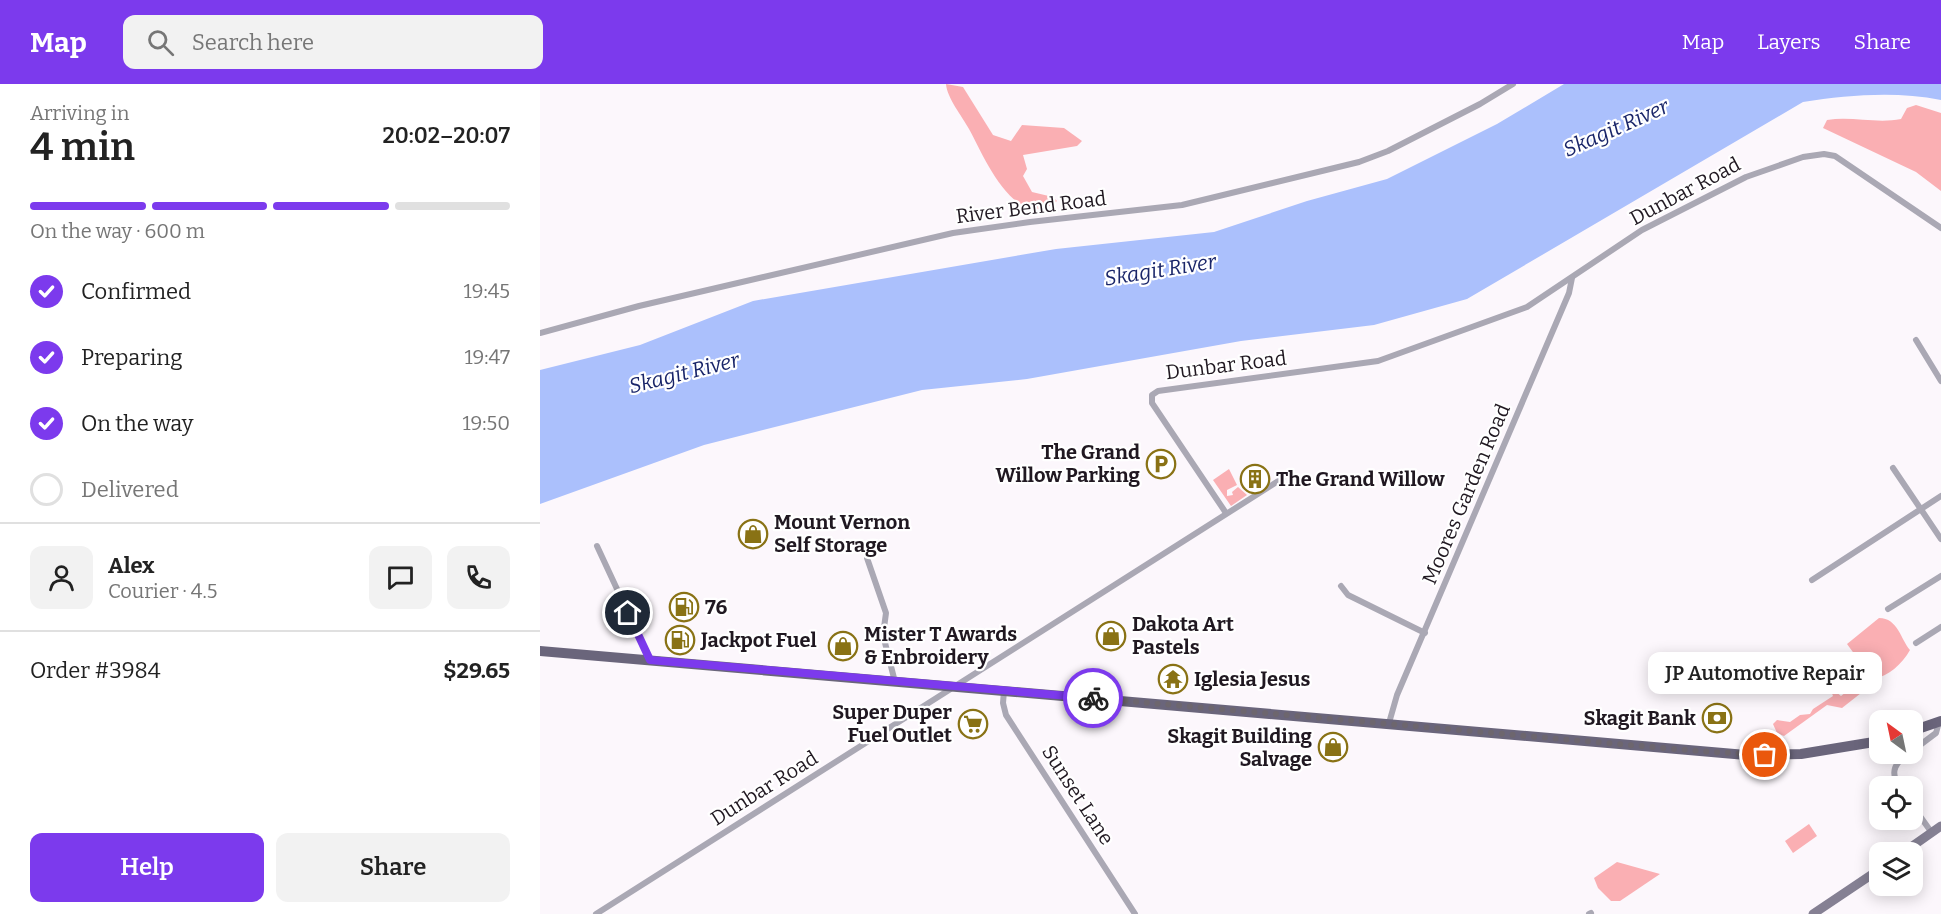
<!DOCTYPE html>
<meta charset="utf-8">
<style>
body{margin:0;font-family:Bitter,serif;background:#f2f2f2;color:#222;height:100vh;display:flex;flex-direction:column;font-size:22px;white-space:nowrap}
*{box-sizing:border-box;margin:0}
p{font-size:20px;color:#767676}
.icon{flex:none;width:33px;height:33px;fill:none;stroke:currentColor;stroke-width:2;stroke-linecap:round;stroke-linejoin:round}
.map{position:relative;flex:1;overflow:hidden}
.panel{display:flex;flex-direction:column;background:#fff;width:540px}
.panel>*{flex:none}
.needle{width:39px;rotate:327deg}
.fabs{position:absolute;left:1329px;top:626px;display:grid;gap:12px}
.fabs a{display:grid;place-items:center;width:54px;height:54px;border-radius:12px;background:#fff;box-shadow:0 3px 15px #0003;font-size:30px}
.pin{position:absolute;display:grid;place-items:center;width:51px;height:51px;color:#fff;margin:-26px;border:3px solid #fff;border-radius:50%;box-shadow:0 2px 6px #0007}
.courier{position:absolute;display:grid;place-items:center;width:60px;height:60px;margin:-30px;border:4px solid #7c3aed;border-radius:50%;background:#fff;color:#222;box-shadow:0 2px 8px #0007}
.bubble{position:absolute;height:42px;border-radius:12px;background:#fff;box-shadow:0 3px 15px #0003;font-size:20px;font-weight:600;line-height:42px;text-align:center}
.summary em{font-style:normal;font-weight:600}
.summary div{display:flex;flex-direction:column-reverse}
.summary{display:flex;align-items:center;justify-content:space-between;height:102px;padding:0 30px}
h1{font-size:39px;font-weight:600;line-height:45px}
.bar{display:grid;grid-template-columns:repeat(4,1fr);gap:9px 6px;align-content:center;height:72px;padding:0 30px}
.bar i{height:8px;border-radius:4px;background:#e0e0e0}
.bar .on{background:#7c3aed}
.bar p{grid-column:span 4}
.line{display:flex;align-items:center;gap:15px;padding:0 30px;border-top:2px solid #e0e0e0}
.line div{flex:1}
.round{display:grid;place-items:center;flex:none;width:63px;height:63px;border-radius:12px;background:#f2f2f2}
ol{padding:0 30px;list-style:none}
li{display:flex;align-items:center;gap:18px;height:66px}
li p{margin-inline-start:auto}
li .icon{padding:6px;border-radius:50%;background:#7c3aed;color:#fff;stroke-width:4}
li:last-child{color:#767676}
li i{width:33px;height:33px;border:3px solid #e0e0e0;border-radius:50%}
.primary-button{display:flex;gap:12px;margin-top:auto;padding:12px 30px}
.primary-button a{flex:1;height:69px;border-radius:12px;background:#7c3aed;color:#fff;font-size:24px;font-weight:600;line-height:69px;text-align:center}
.primary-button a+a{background:#f2f2f2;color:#222}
header{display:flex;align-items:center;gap:36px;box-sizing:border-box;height:84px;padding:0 30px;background:#7c3aed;color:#fff}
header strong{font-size:28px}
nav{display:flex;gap:33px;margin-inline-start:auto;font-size:21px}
.search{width:420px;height:54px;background:#f2f2f2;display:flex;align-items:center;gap:15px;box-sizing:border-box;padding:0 21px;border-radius:12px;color:#767676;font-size:22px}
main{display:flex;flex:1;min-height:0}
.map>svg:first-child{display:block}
.green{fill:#faafb3}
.water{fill:#abc0fc}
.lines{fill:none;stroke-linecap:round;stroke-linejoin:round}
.street{stroke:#aaa8b4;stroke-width:6}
.secondary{stroke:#858093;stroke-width:9}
.primary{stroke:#6a657b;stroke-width:10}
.done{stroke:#6d666e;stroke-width:6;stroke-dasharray:0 10.8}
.route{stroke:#7c3aed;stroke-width:8}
.labels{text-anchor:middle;stroke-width:4.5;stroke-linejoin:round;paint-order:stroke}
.street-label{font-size:20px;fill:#201821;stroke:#fff}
.poi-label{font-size:20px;font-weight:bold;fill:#201821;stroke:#fff;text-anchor:start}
.water-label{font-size:21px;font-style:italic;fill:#192569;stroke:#fff}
</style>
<header>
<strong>Map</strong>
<div class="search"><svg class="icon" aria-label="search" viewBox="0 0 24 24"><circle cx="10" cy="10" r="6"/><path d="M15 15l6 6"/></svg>Search here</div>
<nav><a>Map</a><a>Layers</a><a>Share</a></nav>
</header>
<main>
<section class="panel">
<div class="summary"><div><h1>4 min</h1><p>Arriving in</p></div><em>20:02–20:07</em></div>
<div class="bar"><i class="on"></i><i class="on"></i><i class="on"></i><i></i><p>On the way · 600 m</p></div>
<ol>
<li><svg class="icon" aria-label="check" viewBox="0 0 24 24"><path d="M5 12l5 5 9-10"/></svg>Confirmed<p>19:45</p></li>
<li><svg class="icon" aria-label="check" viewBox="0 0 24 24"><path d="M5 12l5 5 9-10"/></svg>Preparing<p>19:47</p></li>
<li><svg class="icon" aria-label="check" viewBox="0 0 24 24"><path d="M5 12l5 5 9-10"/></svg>On the way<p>19:50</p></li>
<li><i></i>Delivered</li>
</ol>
<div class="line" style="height:108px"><a class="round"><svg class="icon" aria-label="person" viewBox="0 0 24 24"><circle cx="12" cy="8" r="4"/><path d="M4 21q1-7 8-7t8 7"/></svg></a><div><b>Alex</b><p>Courier · 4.5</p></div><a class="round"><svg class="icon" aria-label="chat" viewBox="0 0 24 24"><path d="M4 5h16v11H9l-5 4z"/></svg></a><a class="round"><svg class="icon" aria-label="phone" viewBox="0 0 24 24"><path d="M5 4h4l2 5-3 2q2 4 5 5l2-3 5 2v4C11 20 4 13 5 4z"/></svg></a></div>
<div class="line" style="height:78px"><div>Order #3984</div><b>$29.65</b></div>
<div class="primary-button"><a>Help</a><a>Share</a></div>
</section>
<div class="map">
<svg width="1401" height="830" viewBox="0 0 1401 830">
<rect width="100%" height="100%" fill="#fcf7fc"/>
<g class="green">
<path d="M406 0 423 3 453 51 471 57 482 41 524 44 542 57 537 62 483 71 487 85 483 92 492 108 513 113 517 117C475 150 444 72 429 45 422 32 407 14 406 0Z"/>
<path d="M1376 21 1401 29V107L1376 88 1283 44 1287 36C1312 32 1337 40 1361 35L1367 24Z"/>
<path d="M689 385 697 401 687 406V412L693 411 692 408 698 403 707 411 691 422 673 396Z"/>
<path d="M1339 534C1358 534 1361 556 1370 566 1362 580 1349 592 1333 595L1330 591 1332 599 1330 602 1302 624 1287 621 1244 652 1237 649 1233 640 1237 636 1250 638 1260 631 1270 630 1273 625 1293 612 1288 599 1294 596 1295 607 1301 612 1329 590 1307 560Z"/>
<path d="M1269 740 1277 752 1253 769 1245 757Z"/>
<path d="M1077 778 1120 790 1080 817H1071L1058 804 1054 794Z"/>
</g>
<path class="water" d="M1024 0H1401V16C1355 7 1309 11 1263 18L927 215 834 241 701 257 487 295 382 306 164 361 0 420V286L100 261 213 217 516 165 674 148 767 117 847 95 957 40Z"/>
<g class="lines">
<g class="street">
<path d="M0 249 99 222 413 149 490 138 642 121 819 78 848 67 940 20 973 0"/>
<path d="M1376 256 1401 297"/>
<path d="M1353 384 1401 455"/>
<path d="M686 429 612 319V311L618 307 838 277 987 223 1102 146 1206 93 1263 73 1284 70 1295 72 1401 144"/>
<path d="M57 462 110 576"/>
<path d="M327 474 346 529 343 551 355 598"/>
<path d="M1272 496 1401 412"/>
<path d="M801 502 808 511 885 549"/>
<path d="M1348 525 1401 492"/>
<path d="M1376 559 1401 543"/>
<path d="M464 607 463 619 466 631 595 830"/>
<path d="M849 639 857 611 1029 209 1032 194"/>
<path d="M1372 667 1396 649 1399 638"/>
<path d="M1359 702C1349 687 1356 678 1369 669"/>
<path d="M1372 721 1392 749"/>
<path d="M56 830 743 394"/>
<path d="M1049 830 1051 829"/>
</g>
<g class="secondary">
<path d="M1364 768 1401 742"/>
<path d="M1273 830 1340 785"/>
</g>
<g class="primary">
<path d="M0 567 1206 671 1261 670 1340 657"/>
<path d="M1372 647 1401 637"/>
</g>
</g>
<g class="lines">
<path class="done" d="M553 614 1158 667 1225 671"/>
<path class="route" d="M88 529 110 576 553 614"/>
</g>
<defs>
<g id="parking-ring" transform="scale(1.5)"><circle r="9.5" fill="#fff" stroke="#897215" stroke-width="1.5"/><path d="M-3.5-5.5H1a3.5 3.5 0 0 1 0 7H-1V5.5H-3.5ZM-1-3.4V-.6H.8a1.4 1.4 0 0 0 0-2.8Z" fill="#897215"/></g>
<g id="building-ring" transform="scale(1.5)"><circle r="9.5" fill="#fff" stroke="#897215" stroke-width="1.5"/><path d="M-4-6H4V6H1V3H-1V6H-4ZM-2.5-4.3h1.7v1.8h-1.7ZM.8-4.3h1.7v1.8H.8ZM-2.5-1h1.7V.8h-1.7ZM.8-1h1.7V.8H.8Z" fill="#897215"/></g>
<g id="shop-ring" transform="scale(1.5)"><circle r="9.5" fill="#fff" stroke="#897215" stroke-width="1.5"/><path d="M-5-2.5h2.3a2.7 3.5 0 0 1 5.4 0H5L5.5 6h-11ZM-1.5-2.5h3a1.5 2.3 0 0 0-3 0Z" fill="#897215"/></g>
<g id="fuel-ring" transform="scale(1.5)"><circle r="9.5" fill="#fff" stroke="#897215" stroke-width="1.5"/><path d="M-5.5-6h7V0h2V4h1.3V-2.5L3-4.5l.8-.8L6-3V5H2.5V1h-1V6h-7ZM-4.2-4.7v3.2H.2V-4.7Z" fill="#897215"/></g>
<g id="temple-ring" transform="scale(1.5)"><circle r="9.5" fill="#fff" stroke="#897215" stroke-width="1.5"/><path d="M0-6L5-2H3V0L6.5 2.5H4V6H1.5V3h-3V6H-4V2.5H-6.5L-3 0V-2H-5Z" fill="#897215"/></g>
<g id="bank-ring" transform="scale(1.5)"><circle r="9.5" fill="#fff" stroke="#897215" stroke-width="1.5"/><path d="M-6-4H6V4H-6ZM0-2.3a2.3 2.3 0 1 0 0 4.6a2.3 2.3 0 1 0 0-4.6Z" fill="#897215"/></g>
<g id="supermarket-ring" transform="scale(1.5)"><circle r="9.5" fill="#fff" stroke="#897215" stroke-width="1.5"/><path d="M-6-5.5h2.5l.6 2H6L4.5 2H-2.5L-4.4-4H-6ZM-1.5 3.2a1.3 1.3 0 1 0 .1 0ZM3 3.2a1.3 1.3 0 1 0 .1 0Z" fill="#897215"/></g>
</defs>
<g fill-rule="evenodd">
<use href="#parking-ring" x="621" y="380"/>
<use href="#building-ring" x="715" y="395"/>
<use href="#shop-ring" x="213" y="450"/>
<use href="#fuel-ring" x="144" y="523"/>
<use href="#shop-ring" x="571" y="552"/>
<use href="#fuel-ring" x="140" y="556"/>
<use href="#shop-ring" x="303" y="562"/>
<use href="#temple-ring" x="633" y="595"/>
<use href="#bank-ring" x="1177" y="634"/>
<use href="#supermarket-ring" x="433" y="640"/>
<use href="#shop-ring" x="793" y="663"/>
</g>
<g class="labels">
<g class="street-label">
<text transform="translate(1145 107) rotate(-28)" y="7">Dunbar Road</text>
<text transform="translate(491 123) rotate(-7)" y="7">River Bend Road</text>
<text transform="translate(686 281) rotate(-7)" y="7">Dunbar Road</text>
<text transform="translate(926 410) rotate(-67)" y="7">Moores Garden Road</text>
<text transform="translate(224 704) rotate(-32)" y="7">Dunbar Road</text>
<text transform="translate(538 711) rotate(57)" y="7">Sunset Lane</text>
</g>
<g class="poi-label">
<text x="600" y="375" text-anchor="end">The Grand<tspan x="600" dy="23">Willow Parking</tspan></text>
<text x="736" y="402">The Grand Willow</text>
<text x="234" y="445">Mount Vernon<tspan x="234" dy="23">Self Storage</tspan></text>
<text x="165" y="530">76</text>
<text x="592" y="547">Dakota Art<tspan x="592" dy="23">Pastels</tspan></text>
<text x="324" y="557">Mister T Awards<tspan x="324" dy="23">&amp; Enbroidery</tspan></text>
<text x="161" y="563">Jackpot Fuel</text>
<text x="654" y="602">Iglesia Jesus</text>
<text x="412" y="635" text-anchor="end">Super Duper<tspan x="412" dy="23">Fuel Outlet</tspan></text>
<text x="1156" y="641" text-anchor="end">Skagit Bank</text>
<text x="772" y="659" text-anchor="end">Skagit Building<tspan x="772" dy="23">Salvage</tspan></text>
</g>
<g class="water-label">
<text transform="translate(1076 44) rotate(-24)" y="7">Skagit River</text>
<text transform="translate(620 186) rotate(-9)" y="7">Skagit River</text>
<text transform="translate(144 289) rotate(-14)" y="7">Skagit River</text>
</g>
</g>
</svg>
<div class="fabs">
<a><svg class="needle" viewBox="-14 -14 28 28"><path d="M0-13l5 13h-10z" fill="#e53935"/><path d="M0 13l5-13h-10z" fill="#767676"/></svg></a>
<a><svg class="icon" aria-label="locate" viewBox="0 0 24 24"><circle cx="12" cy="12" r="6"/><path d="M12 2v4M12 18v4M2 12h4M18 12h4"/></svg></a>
<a><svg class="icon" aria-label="layers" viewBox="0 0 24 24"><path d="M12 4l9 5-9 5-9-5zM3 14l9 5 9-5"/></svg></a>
</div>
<div class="pin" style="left:1225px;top:671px;background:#ea580c"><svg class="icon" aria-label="bag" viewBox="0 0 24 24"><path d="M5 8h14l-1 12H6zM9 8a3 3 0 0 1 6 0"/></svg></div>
<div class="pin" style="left:88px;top:529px;background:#1f2937"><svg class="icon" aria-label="home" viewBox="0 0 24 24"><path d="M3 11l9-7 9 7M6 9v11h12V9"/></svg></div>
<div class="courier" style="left:553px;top:614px"><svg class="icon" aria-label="bike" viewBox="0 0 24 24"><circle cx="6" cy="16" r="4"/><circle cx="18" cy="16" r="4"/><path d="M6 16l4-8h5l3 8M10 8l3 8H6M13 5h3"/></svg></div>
<div class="bubble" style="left:1108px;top:568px;width:234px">JP Automotive Repair</div>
</div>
</main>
